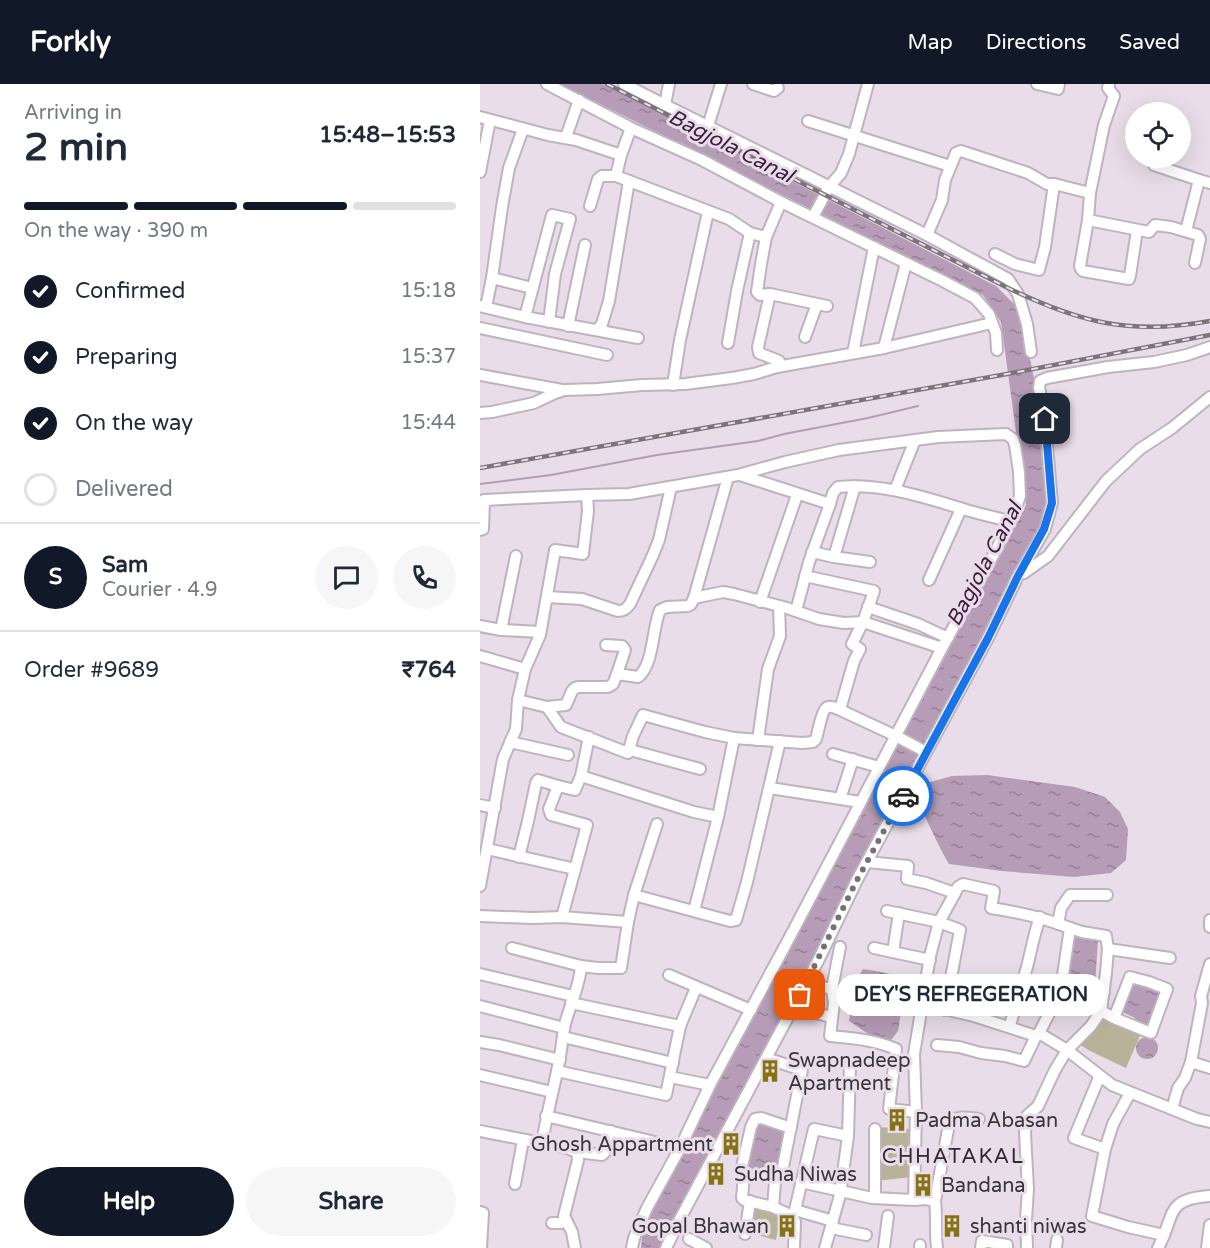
<!DOCTYPE html>
<meta charset="utf-8">
<style>
body{margin:0;font-family:"Varela Round",sans-serif;background:#f6f6f7;color:#1f2937;height:100vh;display:flex;flex-direction:column;font-size:22px;white-space:nowrap}
*{box-sizing:border-box;margin:0}
p{font-size:20px;color:#747a83}
.icon{flex:none;width:33px;height:33px;fill:none;stroke:currentColor;stroke-width:2;stroke-linecap:round;stroke-linejoin:round}
.map{position:relative;flex:1;overflow:hidden}
.panel{display:flex;flex-direction:column;background:#fff;width:480px}
.panel>*{flex:none}
.fabs{position:absolute;left:645px;top:18px;display:grid;gap:12px}
.fabs a{display:grid;place-items:center;width:66px;height:66px;border-radius:50%;background:#fff;box-shadow:0 6px 24px #0002;font-size:30px}
.pin{position:absolute;display:grid;place-items:center;width:51px;height:51px;color:#fff;margin:-26px;border-radius:12px;box-shadow:0 3px 9px #0006}
.courier{position:absolute;display:grid;place-items:center;width:60px;height:60px;margin:-30px;border:4px solid #1a73e8;border-radius:50%;background:#fff;color:#222;box-shadow:0 2px 8px #0007}
.bubble{position:absolute;height:42px;border-radius:21px;background:#fff;box-shadow:0 6px 24px #0002;font-size:20px;font-weight:700;line-height:42px;text-align:center}
.headline em{font-style:normal;font-weight:700}
.headline div{display:flex;flex-direction:column-reverse}
.headline{display:flex;align-items:center;justify-content:space-between;height:102px;padding:0 24px}
h1{font-size:39px;font-weight:700;line-height:45px}
.bar{display:grid;grid-template-columns:repeat(4,1fr);gap:9px 6px;align-content:center;height:72px;padding:0 24px}
.bar i{height:8px;border-radius:4px;background:#e0e1e3}
.bar .on{background:#111827}
.bar p{grid-column:span 4}
.line{display:flex;align-items:center;gap:15px;padding:0 24px;border-top:2px solid #e0e1e3}
.line div{flex:1}
.round{display:grid;place-items:center;flex:none;width:63px;height:63px;border-radius:32px;background:#f6f6f7}
ol{padding:0 24px;list-style:none}
li{display:flex;align-items:center;gap:18px;height:66px}
li p{margin-inline-start:auto}
li .icon{padding:6px;border-radius:50%;background:#111827;color:#fff;stroke-width:4}
li:last-child{color:#747a83}
li i{width:33px;height:33px;border:3px solid #e0e1e3;border-radius:50%}
.action{display:flex;gap:12px;margin-top:auto;padding:12px 24px}
.action a{flex:1;height:69px;border-radius:36px;background:#111827;color:#fff;font-size:24px;font-weight:700;line-height:69px;text-align:center}
.action a+a{background:#f6f6f7;color:#1f2937}
header{display:flex;align-items:center;gap:36px;box-sizing:border-box;height:84px;padding:0 30px;background:#111827;color:#fff}
header strong{font-size:28px}
nav{display:flex;gap:33px;margin-inline-start:auto;font-size:21px}
main{display:flex;flex:1;min-height:0}
.map>svg:first-child{display:block}
.green{fill:#b8b298}
.water{fill:url(#water-ripples)}
.lines{fill:none;stroke-linecap:round;stroke-linejoin:round}
.stream{stroke:#b69cb6;stroke-width:2}
.minor-casing{stroke:#beb3be;stroke-width:14}
.minor{stroke:#fff;stroke-width:10}
.rail-casing{stroke:#7b747b;stroke-width:4.5}
.rail{stroke:#e8dde8;stroke-width:2;stroke-dasharray:7;stroke-linecap:butt}
.done{stroke:#777076;stroke-width:6;stroke-dasharray:0 10.8}
.route{stroke:#1a73e8;stroke-width:8}
.labels{text-anchor:middle;stroke-width:6;stroke-linejoin:round;paint-order:stroke}
.poi-label{font-size:20px;fill:#3a3539;stroke:#e8dde8;text-anchor:start}
.water-label{font-size:21px;font-style:italic;fill:#401d40;stroke:#e8dde8}
.neighbourhood-label{font-size:21px;letter-spacing:1.5px;fill:#322932;stroke:#e8dde8}
</style>
<header>
<strong>Forkly</strong>
<nav><a>Map</a><a>Directions</a><a>Saved</a></nav>
</header>
<main>
<section class="panel">
<div class="headline"><div><h1>2 min</h1><p>Arriving in</p></div><em>15:48–15:53</em></div>
<div class="bar"><i class="on"></i><i class="on"></i><i class="on"></i><i></i><p>On the way · 390 m</p></div>
<ol>
<li><svg class="icon" aria-label="check" viewBox="0 0 24 24"><path d="M5 12l5 5 9-10"/></svg>Confirmed<p>15:18</p></li>
<li><svg class="icon" aria-label="check" viewBox="0 0 24 24"><path d="M5 12l5 5 9-10"/></svg>Preparing<p>15:37</p></li>
<li><svg class="icon" aria-label="check" viewBox="0 0 24 24"><path d="M5 12l5 5 9-10"/></svg>On the way<p>15:44</p></li>
<li><i></i>Delivered</li>
</ol>
<div class="line" style="height:108px"><b class="round" style="background:#111827;color:#fff">S</b><div><b>Sam</b><p>Courier · 4.9</p></div><a class="round"><svg class="icon" aria-label="chat" viewBox="0 0 24 24"><path d="M4 5h16v11H9l-5 4z"/></svg></a><a class="round"><svg class="icon" aria-label="phone" viewBox="0 0 24 24"><path d="M5 4h4l2 5-3 2q2 4 5 5l2-3 5 2v4C11 20 4 13 5 4z"/></svg></a></div>
<div class="line" style="height:78px"><div>Order #9689</div><b>₹764</b></div>
<div class="action"><a>Help</a><a>Share</a></div>
</section>
<div class="map">
<svg width="730" height="1164" viewBox="0 0 730 1164">
<defs>
<pattern id="water-ripples" width="26" height="14" patternUnits="userSpaceOnUse" patternTransform="scale(1.5)"><rect width="26" height="14" fill="#b69cb6"/><path d="M2 4q2-2 4 0t4 0M15 11q2-2 4 0t4 0" fill="none" stroke="#958095"/></pattern>
</defs>
<rect width="100%" height="100%" fill="#e8dde8"/>
<g class="green">
<path d="M622 929 662 947 646 984 610 967 599 960Z"/>
<path d="M398 1043 432 1045V1093L396 1097Z"/>
<path d="M272 1121 301 1130 296 1156 267 1148Z"/>
</g>
<g class="water">
<path d="M80 0H123L516 202 540 226 574 392 571 434 390 783 184 1161 183 1164H161L163 1139 546 421 521 238 503 211Z"/>
<path d="M507 691 595 703 625 713 640 728 648 745 646 776 631 789 594 793 522 787 469 780C456 758 448 737 436 715L443 700 472 692Z"/>
<path d="M592 850 618 855 615 903 585 896Z"/>
<path d="M383 885 417 891 423 894 424 909 418 947 411 956 390 951 369 937 375 898Z"/>
<path d="M652 896 684 906 670 947 653 939 655 934 640 927Z"/>
<circle cx="667" cy="964" r="11"/>
<path d="M274 1036 306 1045 299 1086 262 1087Z"/>
</g>
<g class="lines">
<path class="stream" d="M0 400 71 391 177 371 278 357 304 350 388 334 438 322"/>
<g class="minor-casing">
<g id="minor">
<path d="M67 0 151 44 222 76 301 118 463 197 495 214 509 230 516 249 517 266"/>
<path d="M144 0 185 21"/>
<path d="M189 0 185 21 447 151 528 195 538 210 547 240 551 268"/>
<path d="M273 0 294 7 298 4"/>
<path d="M557 0 578 5 579 0"/>
<path d="M0 33 68 51 96 56 141 71"/>
<path d="M328 37 470 82"/>
<path d="M228 42 241 0"/>
<path d="M86 53 99 16"/>
<path d="M674 81 719 96"/>
<path d="M0 88 10 36"/>
<path d="M136 92 141 71 151 44"/>
<path d="M610 109 624 41 634 12 628 4 629 0"/>
<path d="M301 118 286 153 281 180 277 208 280 211 290 210 347 222"/>
<path d="M110 122 118 95 122 92H136L249 135 270 149 286 153"/>
<path d="M333 133 349 103 361 89 369 70 388 0"/>
<path d="M608 136 669 148 675 141 691 143 718 151 720 155 715 179"/>
<path d="M706 147 719 96 730 99"/>
<path d="M447 151 462 116 465 96 476 69 481 67 548 89 567 100H574L610 109 608 136 600 182 601 185 603 187 649 195 650 192 657 146"/>
<path d="M515 170 535 180 559 186 565 163 574 100"/>
<path d="M12 194 22 123 29 84 43 45"/>
<path d="M290 210 278 263 279 269 299 277 297 283"/>
<path d="M0 222 45 233 158 254"/>
<path d="M6 223 12 194 52 204"/>
<path d="M45 233 72 131 90 135 75 190 69 238"/>
<path d="M88 242 105 161"/>
<path d="M0 244 127 271"/>
<path d="M117 246 122 240 129 217 149 97"/>
<path d="M325 253 337 220"/>
<path d="M248 259 257 207 270 149"/>
<path d="M404 264 426 179"/>
<path d="M373 269 394 163"/>
<path d="M0 291 82 306"/>
<path d="M193 301 200 256 228 128"/>
<path d="M0 329 12 328 54 319 75 309 84 306 117 305 162 301 205 300 252 294 274 290 297 283 404 264 512 239"/>
<path d="M260 391 350 420 353 409 358 403C405 399 446 414 490 427 503 431 517 434 530 437"/>
<path d="M415 406 435 356"/>
<path d="M107 411 149 410 258 391 305 378 359 366 458 353 526 350 533 355 535 361 539 388 540 412 534 430 515 468 462 564 312 849 230 1001 200 1064 167 1124 154 1154 152 1164"/>
<path d="M0 446 3 445 4 416 107 411 108 427 103 470 75 466 60 551 45 585 38 616 36 645 23 675 0 802"/>
<path d="M332 468 354 473 390 478"/>
<path d="M354 473 375 402"/>
<path d="M544 489 568 472 626 397 660 365 692 344 730 313"/>
<path d="M449 496 481 425"/>
<path d="M67 513 102 515 138 527C144 527 146 525 150 520L173 471 179 456 191 403"/>
<path d="M214 514 248 393"/>
<path d="M280 518 317 411"/>
<path d="M388 523 438 540 468 554"/>
<path d="M316 527 329 478 350 420"/>
<path d="M0 542 21 546 60 548"/>
<path d="M21 546 36 472"/>
<path d="M126 561 142 562 145 566 137 590"/>
<path d="M0 572 45 585"/>
<path d="M38 616 67 623 81 643 148 669 153 652 163 631 225 648 254 654 322 659 333 658 336 655C338 649 342 624 348 623 352 622 355 624 358 625L361 622 374 577 380 565 372 560 383 538 394 507 325 492"/>
<path d="M67 623 86 621 92 607 95 604 98 603H128L133 600 137 590 158 593C174 581 172 544 180 526L187 523 208 522 211 520 214 514 243 508 254 510 307 524 339 535 364 539 383 538 462 564"/>
<path d="M358 625 416 652 446 668"/>
<path d="M278 656 288 585 300 552 299 522"/>
<path d="M30 658 88 671"/>
<path d="M150 666 220 685"/>
<path d="M353 670 399 683"/>
<path d="M101 692 214 728 238 733"/>
<path d="M290 704 380 718"/>
<path d="M360 715 373 675"/>
<path d="M0 721 15 724"/>
<path d="M7 765 95 785"/>
<path d="M39 773 48 737 56 699 58 696 78 702"/>
<path d="M387 778 428 782 427 795 446 799 475 809 478 803 483 800 514 807 511 824C538 828 564 834 590 844L582 898 575 918 559 949"/>
<path d="M154 811 250 837 256 836 267 798 300 657"/>
<path d="M214 827 238 733 254 654"/>
<path d="M0 832 53 834 82 833 148 838"/>
<path d="M82 833 107 741 71 731 69 725 78 702 95 706 101 692 109 653"/>
<path d="M730 836V843"/>
<path d="M578 840 581 824 590 811H627"/>
<path d="M360 863 352 905 354 919 350 952C373 954 395 956 416 965L409 1025 436 1028"/>
<path d="M32 864 101 882 118 884H141L148 838 154 811 177 740"/>
<path d="M394 864 450 876"/>
<path d="M628 865 690 874"/>
<path d="M413 868 419 829"/>
<path d="M0 890 93 912"/>
<path d="M189 891 271 926"/>
<path d="M582 898 607 905 624 908"/>
<path d="M326 899 352 905"/>
<path d="M91 919 200 942"/>
<path d="M442 920 494 932 556 952 559 949 587 966 632 1001 692 1025 698 1004 705 994 711 978 722 919 721 912 730 880"/>
<path d="M0 922 84 944"/>
<path d="M314 923 351 933"/>
<path d="M465 926 480 846 459 838 475 809"/>
<path d="M621 927 634 934 671 949 687 905 669 898 650 893 634 934"/>
<path d="M530 942C535 922 541 903 547 883 551 867 554 850 560 833"/>
<path d="M83 953 193 979"/>
<path d="M0 958 19 961 80 976"/>
<path d="M457 961 479 963 501 969 525 972 544 977 556 952"/>
<path d="M292 976 322 986 302 1088 295 1098 293 1123"/>
<path d="M711 978 730 984"/>
<path d="M77 987 186 1011 200 942 216 904"/>
<path d="M0 991 72 1008"/>
<path d="M618 991V996L594 1054 625 1065 612 1132 648 1143 684 1151"/>
<path d="M190 993 230 1001"/>
<path d="M692 1025 717 1035 730 1038"/>
<path d="M66 1032 200 1064"/>
<path d="M311 1044 281 1034 275 1035 271 1043 261 1087 264 1092 262 1114 264 1116 293 1123 312 1132 315 1138 314 1164"/>
<path d="M395 1045V1114"/>
<path d="M0 1047 87 1064 97 1068 98 1076 84 1132 92 1148 95 1164"/>
<path d="M368 1052 370 982"/>
<path d="M62 1060C66 1032 74 1005 79 977 82 965 82 953 85 940 90 921 100 901 101 882"/>
<path d="M625 1065 633 1040 650 1009"/>
<path d="M97 1068 122 1071 125 1068 131 1047"/>
<path d="M321 1098 392 1114 434 1116 436 1028 434 970 450 872 459 838 407 827"/>
<path d="M35 1100 43 1056"/>
<path d="M434 1116 446 1115 455 1117C457 1133 455 1148 457 1164"/>
<path d="M455 1117 469 1040C477 1030 488 1034 499 1035"/>
<path d="M0 1128 3 1129 1 1164"/>
<path d="M72 1139H81L86 1136"/>
<path d="M351 1144 386 1151"/>
<path d="M265 1150 270 1117"/>
<path d="M209 1155 226 1164"/>
<path d="M186 1164 201 1133 338 877 377 796 508 554 538 492 565 445 572 419 564 325 559 304 560 297 567 294 628 283 674 278 707 271 730 263"/>
<path d="M345 1164 360 1111 368 1052 334 1045 315 1126 353 1137"/>
<path d="M404 1164 408 1132"/>
<path d="M440 1164V1161"/>
<path d="M501 1164 502 1157 527 1161V1164"/>
<path d="M547 1164 546 1136 548 1105 545 1049 547 1032 558 1022 575 986 587 966 611 942 621 927 626 889 628 865 626 852 602 848 590 844"/>
<path d="M576 1164 577 1156"/>
<path d="M678 1164C696 1131 684 1115 730 1112"/>
<path d="M727 1164 730 1141"/>
</g>
</g>
<use href="#minor" class="minor"/>
<g class="rail-casing">
<g id="rail">
<path d="M127 0 526 203C598 238 650 252 730 237"/>
<path d="M0 384 527 290 730 251"/>
</g>
</g>
<use href="#rail" class="rail"/>
</g>
<g class="lines">
<path class="done" d="M320 911 377 796 423 712"/>
<path class="route" d="M423 712 508 554 538 492 564 445 572 419 565 335"/>
</g>
<defs>
<g id="building-bare" transform="scale(1.8)"><path d="M-4-6H4V6H1V3H-1V6H-4ZM-2.5-4.3h1.7v1.8h-1.7ZM.8-4.3h1.7v1.8H.8ZM-2.5-1h1.7V.8h-1.7ZM.8-1h1.7V.8H.8Z" fill="#867213" stroke="#e8dde8" stroke-width="2.5" paint-order="stroke"/></g>
</defs>
<g fill-rule="evenodd">
<use href="#building-bare" x="290" y="987"/>
<use href="#building-bare" x="417" y="1036"/>
<use href="#building-bare" x="251" y="1060"/>
<use href="#building-bare" x="236" y="1090"/>
<use href="#building-bare" x="443" y="1101"/>
<use href="#building-bare" x="307" y="1142"/>
<use href="#building-bare" x="472" y="1142"/>
</g>
<g class="labels">
<g class="poi-label">
<text x="308" y="983">Swapnadeep<tspan x="308" dy="23">Apartment</tspan></text>
<text x="435" y="1043">Padma Abasan</text>
<text x="233" y="1067" text-anchor="end">Ghosh Appartment</text>
<text x="254" y="1097">Sudha Niwas</text>
<text x="461" y="1108">Bandana</text>
<text x="289" y="1149" text-anchor="end">Gopal Bhawan</text>
<text x="490" y="1149">shanti niwas</text>
</g>
<g class="water-label">
<text transform="translate(251 62) rotate(27)" y="7">Bagjola Canal</text>
<text transform="translate(504 480) rotate(-62)" y="7">Bagjola Canal</text>
</g>
<g class="neighbourhood-label">
<text x="473" y="1079">CHHATAKAL</text>
</g>
</g>
</svg>
<div class="fabs">
<a><svg class="icon" aria-label="locate" viewBox="0 0 24 24"><circle cx="12" cy="12" r="6"/><path d="M12 2v4M12 18v4M2 12h4M18 12h4"/></svg></a>
</div>
<div class="pin" style="left:320px;top:911px;background:#ea580c"><svg class="icon" aria-label="bag" viewBox="0 0 24 24"><path d="M5 8h14l-1 12H6zM9 8a3 3 0 0 1 6 0"/></svg></div>
<div class="pin" style="left:565px;top:335px;background:#1f2937"><svg class="icon" aria-label="home" viewBox="0 0 24 24"><path d="M3 11l9-7 9 7M6 9v11h12V9"/></svg></div>
<div class="courier" style="left:423px;top:712px"><svg class="icon" aria-label="car" viewBox="0 0 24 24"><path d="M5 17H2v-5l4-1 3-4h7l3 4 3 1v5h-3M9 17h6M6 11h13"/><circle cx="7" cy="17" r="2"/><circle cx="17" cy="17" r="2"/></svg></div>
<div class="bubble" style="left:356px;top:890px;width:270px">DEY'S REFREGERATION</div>
</div>
</main>
